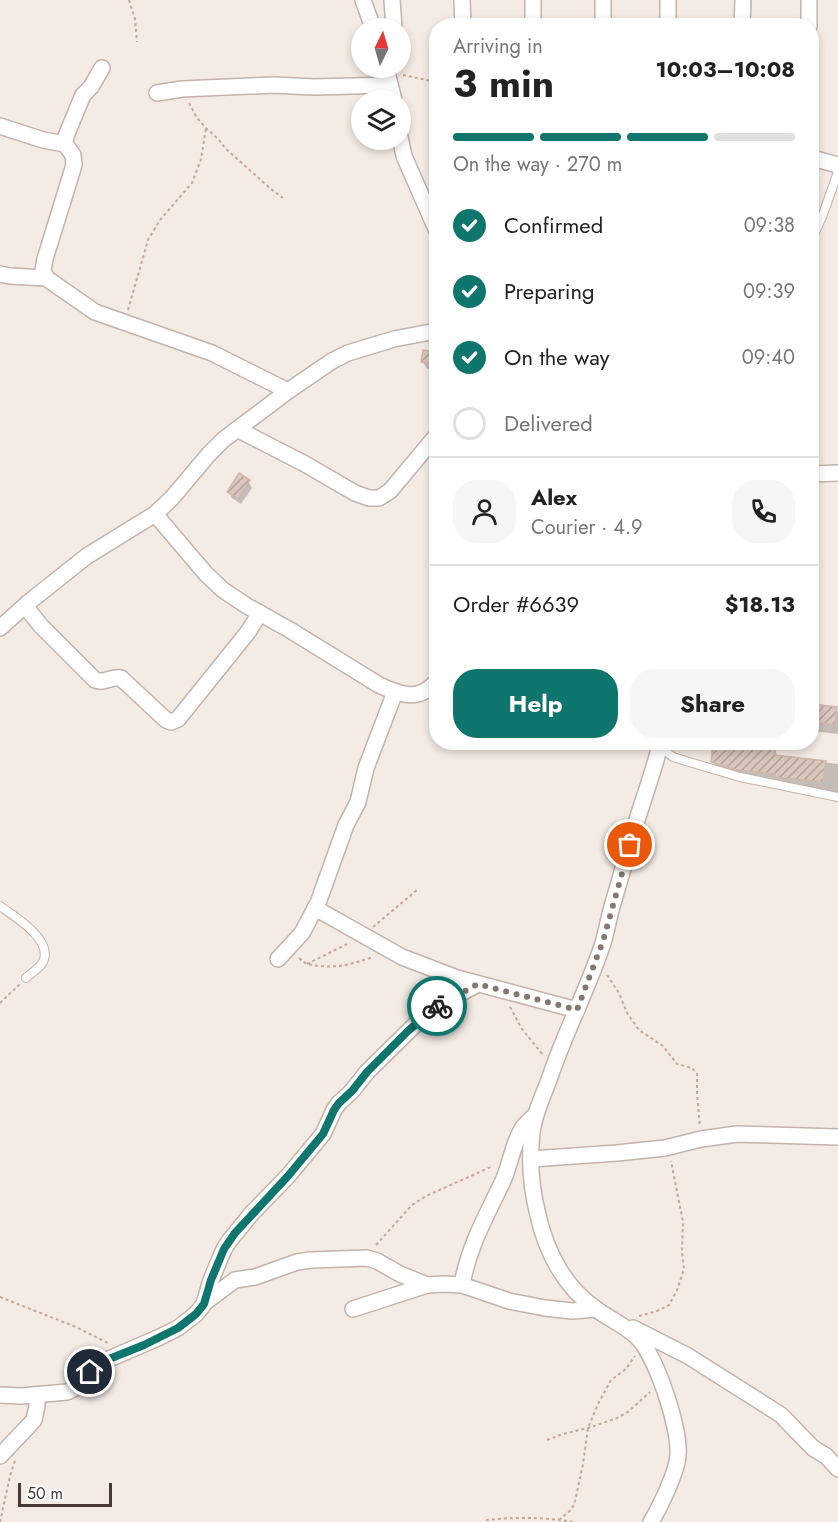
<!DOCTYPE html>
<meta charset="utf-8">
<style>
body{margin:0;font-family:Jost,sans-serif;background:#f6f6f6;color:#222;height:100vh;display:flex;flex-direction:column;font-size:22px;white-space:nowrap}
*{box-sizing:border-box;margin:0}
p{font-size:20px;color:#767676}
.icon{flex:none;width:33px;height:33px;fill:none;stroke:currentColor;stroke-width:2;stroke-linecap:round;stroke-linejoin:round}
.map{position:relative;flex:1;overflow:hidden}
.details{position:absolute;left:429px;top:18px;width:390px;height:732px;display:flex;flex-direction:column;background:#fff;border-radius:24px;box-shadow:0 3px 9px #0003}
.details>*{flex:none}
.needle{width:39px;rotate:5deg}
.fabs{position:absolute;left:351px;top:18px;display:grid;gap:12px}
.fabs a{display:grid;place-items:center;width:60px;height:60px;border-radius:50%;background:#fff;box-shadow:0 3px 9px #0003;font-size:30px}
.scale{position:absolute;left:18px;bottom:15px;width:94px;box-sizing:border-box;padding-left:6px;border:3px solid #473a34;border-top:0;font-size:16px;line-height:21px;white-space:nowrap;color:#473a34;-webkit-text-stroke:4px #fff;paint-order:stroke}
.pin{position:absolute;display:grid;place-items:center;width:51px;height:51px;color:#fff;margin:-26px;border:3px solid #fff;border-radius:50%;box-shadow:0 2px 6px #0007}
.courier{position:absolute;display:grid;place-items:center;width:60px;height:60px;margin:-30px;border:4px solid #0f766e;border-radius:50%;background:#fff;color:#222;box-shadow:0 2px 8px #0007}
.overview em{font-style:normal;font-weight:700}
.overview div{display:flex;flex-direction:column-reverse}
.overview{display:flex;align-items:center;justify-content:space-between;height:102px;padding:0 24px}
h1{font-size:39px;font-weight:700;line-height:45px}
.bar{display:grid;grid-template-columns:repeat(4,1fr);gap:9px 6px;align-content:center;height:72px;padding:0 24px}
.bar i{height:8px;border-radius:4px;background:#e0e0e0}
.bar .on{background:#0f766e}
.bar p{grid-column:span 4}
.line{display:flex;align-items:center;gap:15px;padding:0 24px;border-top:2px solid #e0e0e0}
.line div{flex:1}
.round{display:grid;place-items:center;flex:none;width:63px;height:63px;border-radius:24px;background:#f6f6f6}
ol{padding:0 24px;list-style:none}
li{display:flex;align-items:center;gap:18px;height:66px}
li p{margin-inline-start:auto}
li .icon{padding:6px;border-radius:50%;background:#0f766e;color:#fff;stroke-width:4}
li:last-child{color:#767676}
li i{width:33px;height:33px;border:3px solid #e0e0e0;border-radius:50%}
.action{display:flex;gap:12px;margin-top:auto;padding:12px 24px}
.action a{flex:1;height:69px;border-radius:24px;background:#0f766e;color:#fff;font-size:24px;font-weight:700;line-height:69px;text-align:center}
.action a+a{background:#f6f6f6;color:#222}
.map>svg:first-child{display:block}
.shadow{fill:#0003}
.building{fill:url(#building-hatch);stroke:#d1b8ac;stroke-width:1.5}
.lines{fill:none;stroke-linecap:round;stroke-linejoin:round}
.lane-casing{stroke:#c3b3aa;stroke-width:10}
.street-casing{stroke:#c3b3aa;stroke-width:18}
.path{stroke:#c3a797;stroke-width:2;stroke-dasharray:3 3;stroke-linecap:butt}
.lane{stroke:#fff;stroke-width:8}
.street{stroke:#fff;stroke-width:15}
.done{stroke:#847872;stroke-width:6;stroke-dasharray:0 10.8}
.route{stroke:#0f766e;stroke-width:8}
</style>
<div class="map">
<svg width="838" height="1522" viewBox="0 0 838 1522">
<defs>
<pattern id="building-hatch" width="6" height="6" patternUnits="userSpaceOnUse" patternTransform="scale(1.5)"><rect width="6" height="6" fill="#d9c6bd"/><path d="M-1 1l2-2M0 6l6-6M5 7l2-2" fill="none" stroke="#b2a29a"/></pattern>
</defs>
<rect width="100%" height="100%" fill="#f4ebe5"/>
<g class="shadow">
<path d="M425 352 436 354V370L427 369 423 362Z"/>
<path d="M248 481 252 488 241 504 232 498 229 492Z"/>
<path d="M812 706 836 709 838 712V734L812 731Z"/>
<path d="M775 751 778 757 838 764V793L782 787 718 772 713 762Z"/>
</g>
<g class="building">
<path d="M423 350 436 352V365L421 362Z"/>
<path d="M239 473 250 480 238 499 227 492Z"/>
<path d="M812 704 837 707 835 725 812 722Z"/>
<path d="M713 743 775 749V755L826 761 823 782 775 777V774L737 770 711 762Z"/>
</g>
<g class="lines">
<g class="lane-casing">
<g id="lane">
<path d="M812 239 822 217 838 172"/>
<path d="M661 744 668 753 673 757 689 762 740 777 838 797"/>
<path d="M0 906C14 916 54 940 43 962 40 968 31 973 26 978"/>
</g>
</g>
<g class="street-casing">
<g id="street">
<path d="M363 0 373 28"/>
<path d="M392 0 394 28"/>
<path d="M462 0 463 26"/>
<path d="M533 0V26"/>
<path d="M603 0V26"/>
<path d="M668 0V26"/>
<path d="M742 26 743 0"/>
<path d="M809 26V0"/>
<path d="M386 68 394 100"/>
<path d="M157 93 182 89 274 85 314 87 390 85"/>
<path d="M0 126 43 140 65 144"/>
<path d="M400 137 404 156 436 229"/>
<path d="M812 158 838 165"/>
<path d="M0 274 10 276 46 278 95 312 212 353 288 391"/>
<path d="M46 278 43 270 45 259 74 165 73 155 65 144 66 136 83 95 91 87 102 68"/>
<path d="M237 429 305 464 355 493 369 498H379L390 491 436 436"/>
<path d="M812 474 838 473"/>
<path d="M155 514 206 574 223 590 247 606 290 630 379 685C401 695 418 702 436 682"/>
<path d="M25 606 41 626 95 680C104 684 112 676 121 678L166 720 171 722 178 719 248 632 260 613"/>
<path d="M0 628 29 602 87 556 155 514 172 498 209 454 223 440 288 391 332 361 348 353 394 339 436 331"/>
<path d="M315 908 402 957 457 978 577 1010"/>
<path d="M278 959 302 933 318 903 346 825 358 802 366 768 395 692"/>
<path d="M531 1159 617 1153 665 1148 701 1139 737 1134 838 1137"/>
<path d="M462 1285C468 1249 485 1218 501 1185 510 1168 512 1145 522 1129 525 1124 531 1119 535 1115"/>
<path d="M204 1303 235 1280 255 1277 297 1262 311 1260 367 1258 377 1261 400 1274 427 1285"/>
<path d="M353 1309 427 1285 444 1284 462 1285 509 1301 545 1308 572 1311 596 1309"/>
<path d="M633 1328 688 1356 781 1415 813 1448 826 1456 838 1469"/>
<path d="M0 1395 21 1396 67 1392 79 1386 85 1378 99 1365 109 1359 160 1337 178 1328 196 1314 204 1304 211 1280 224 1249 230 1240 252 1213 288 1176 323 1134 334 1110 339 1103 352 1091 367 1072 422 1018 433 1008 478 984"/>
<path d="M0 1456 34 1420 37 1406V1395"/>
<path d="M651 1522C660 1507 677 1472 678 1455 680 1428 656 1355 637 1337 625 1325 609 1319 596 1309 564 1287 546 1251 538 1215 531 1188 529 1160 532 1133 534 1114 543 1096 550 1077 565 1032 588 989 603 943 607 930 609 916 613 903 620 880 626 857 633 833 642 803 653 773 661 742"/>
</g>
</g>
<g class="path">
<path d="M129 0 135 19 137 42"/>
<path d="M403 75 436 82"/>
<path d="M189 103 197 118 206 128 219 140 226 149 271 189 283 198"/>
<path d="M128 310 148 240 160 220 192 183 201 159 206 128"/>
<path d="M373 927 417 890"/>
<path d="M299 958C306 965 311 965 321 966 340 968 355 963 373 957"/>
<path d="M307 964 349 943"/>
<path d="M607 975 619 993 627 1013 639 1030 663 1046 677 1064 692 1068 697 1074V1093L700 1127"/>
<path d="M0 1003 20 984"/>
<path d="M510 1007 522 1029 544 1056"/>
<path d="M376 1245 412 1205 426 1196 493 1166"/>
<path d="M0 1297 76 1327 110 1344"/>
<path d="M639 1316 657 1311 669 1305 677 1290 684 1269 682 1252 683 1222 671 1161"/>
<path d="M547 1440 563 1434 588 1428 617 1418 628 1412 650 1392"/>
<path d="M486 1520C514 1517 545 1517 573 1522"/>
<path d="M559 1520 572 1509 575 1501 583 1464 588 1428 598 1404 611 1380 626 1369 635 1356"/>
<path d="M0 1522 10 1476 15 1461"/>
</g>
<use href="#lane" class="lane"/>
<use href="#street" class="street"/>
</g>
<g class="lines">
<path class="done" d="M437 1006 478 984 577 1010 603 941 630 845"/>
<path class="route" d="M90 1372 109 1359 144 1345 178 1328 196 1314 204 1304 211 1280 224 1249 235 1233 288 1176 323 1134 334 1110 339 1103 352 1091 367 1072 408 1031 437 1006"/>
</g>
</svg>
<div class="fabs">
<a><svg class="needle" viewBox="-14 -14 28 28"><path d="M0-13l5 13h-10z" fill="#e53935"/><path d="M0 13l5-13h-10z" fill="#767676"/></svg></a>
<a><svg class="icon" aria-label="layers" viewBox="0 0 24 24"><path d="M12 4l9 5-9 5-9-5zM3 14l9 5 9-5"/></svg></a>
</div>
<div class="scale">50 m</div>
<div class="pin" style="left:630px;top:845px;background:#ea580c"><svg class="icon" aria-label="bag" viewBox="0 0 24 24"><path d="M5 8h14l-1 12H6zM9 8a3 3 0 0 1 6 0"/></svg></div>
<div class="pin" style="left:90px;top:1372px;background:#1f2937"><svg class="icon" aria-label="home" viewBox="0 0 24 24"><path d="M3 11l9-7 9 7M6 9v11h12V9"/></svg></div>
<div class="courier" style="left:437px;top:1006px"><svg class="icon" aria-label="bike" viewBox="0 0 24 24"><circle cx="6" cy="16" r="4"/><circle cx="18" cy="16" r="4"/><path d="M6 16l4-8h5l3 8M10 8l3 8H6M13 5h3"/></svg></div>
<section class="details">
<div class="overview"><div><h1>3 min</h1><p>Arriving in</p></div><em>10:03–10:08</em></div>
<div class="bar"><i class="on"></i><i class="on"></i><i class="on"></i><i></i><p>On the way · 270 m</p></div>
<ol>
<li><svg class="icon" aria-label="check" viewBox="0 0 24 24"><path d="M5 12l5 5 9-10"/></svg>Confirmed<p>09:38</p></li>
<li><svg class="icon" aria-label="check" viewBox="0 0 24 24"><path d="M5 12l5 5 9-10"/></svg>Preparing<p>09:39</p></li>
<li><svg class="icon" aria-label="check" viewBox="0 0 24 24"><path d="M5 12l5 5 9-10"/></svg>On the way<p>09:40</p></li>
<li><i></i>Delivered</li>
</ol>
<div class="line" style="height:108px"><a class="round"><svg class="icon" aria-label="person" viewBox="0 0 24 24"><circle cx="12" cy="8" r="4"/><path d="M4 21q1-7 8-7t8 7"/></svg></a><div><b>Alex</b><p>Courier · 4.9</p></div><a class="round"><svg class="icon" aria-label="phone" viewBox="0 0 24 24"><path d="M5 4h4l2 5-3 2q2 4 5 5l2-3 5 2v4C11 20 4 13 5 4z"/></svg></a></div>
<div class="line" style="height:78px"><div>Order #6639</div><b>$18.13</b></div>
<div class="action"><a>Help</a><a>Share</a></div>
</section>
</div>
